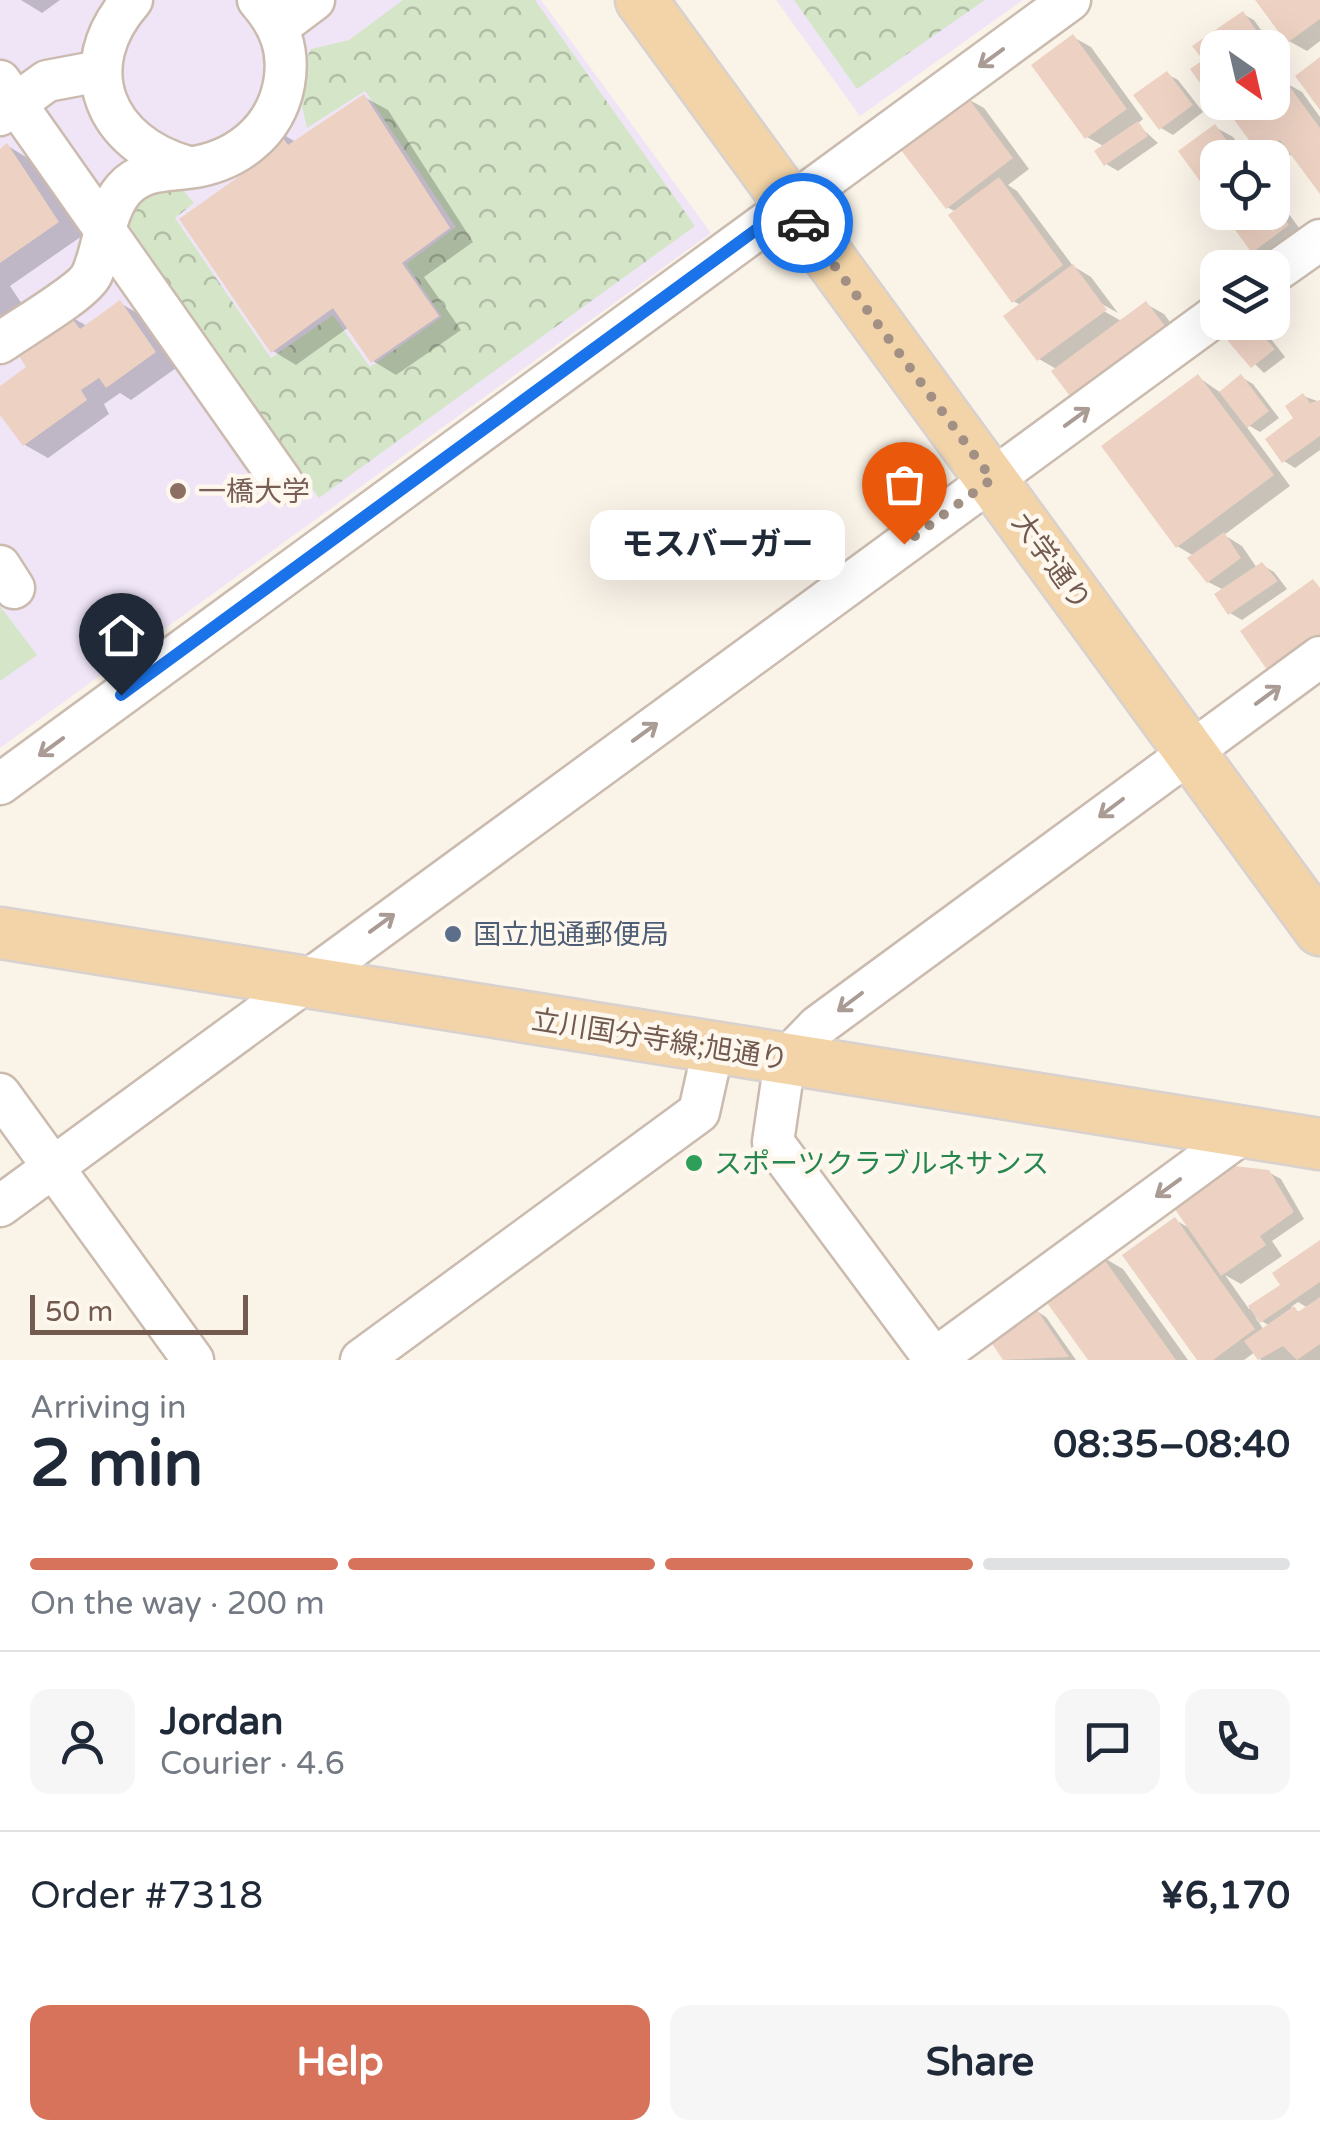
<!DOCTYPE html>
<meta charset="utf-8">
<style>
body{margin:0;font-family:"Varela Round","Noto Sans JP",sans-serif;background:#f6f6f7;color:#1f2937;height:100vh;display:flex;flex-direction:column;font-size:38px;white-space:nowrap}
*{box-sizing:border-box;margin:0}
p{font-size:32px;color:#747a83}
.icon{flex:none;width:55px;height:55px;fill:none;stroke:currentColor;stroke-width:2;stroke-linecap:round;stroke-linejoin:round}
.map{position:relative;height:1360px;overflow:hidden}
.sheet{display:flex;flex-direction:column;background:#fff;flex:1}
.sheet>*{flex:none}
.needle{width:65px;rotate:146deg}
.buttons{position:absolute;left:1200px;top:30px;display:grid;gap:20px}
.buttons a{display:grid;place-items:center;width:90px;height:90px;border-radius:20px;background:#fff;box-shadow:0 10px 40px #0002;font-size:50px}
.scale{position:absolute;left:30px;bottom:25px;width:218px;box-sizing:border-box;padding-left:10px;border:5px solid #725a4f;border-top:0;font-size:28px;line-height:35px;white-space:nowrap;color:#725a4f;-webkit-text-stroke:8px #fdf7ee;paint-order:stroke}
.pin{position:absolute;display:grid;place-items:center;width:85px;height:85px;color:#fff;margin:-102px -42px;border-radius:50% 50% 50% 0;rotate:-45deg;box-shadow:0 0 10px #0007}
.pin .icon{rotate:45deg}
.courier{position:absolute;display:grid;place-items:center;width:100px;height:100px;margin:-50px;border:8px solid #1a73e8;border-radius:50%;background:#fff;color:#222;box-shadow:0 2px 12px #0007}
.bubble{position:absolute;height:70px;border-radius:20px;background:#fff;box-shadow:0 10px 40px #0002;font-size:32px;font-weight:700;line-height:70px;text-align:center}
.overview em{font-style:normal;font-weight:700}
.overview div{display:flex;flex-direction:column-reverse}
.overview{display:flex;align-items:center;justify-content:space-between;height:170px;padding:0 30px}
h1{font-size:65px;font-weight:700;line-height:75px}
.bar{display:grid;grid-template-columns:repeat(4,1fr);gap:15px 10px;align-content:center;height:120px;padding:0 30px}
.bar i{height:12px;border-radius:8px;background:#e0e1e3}
.bar .active{background:#d7725b}
.bar p{grid-column:span 4}
.line{display:flex;align-items:center;gap:25px;padding:0 30px;border-top:2px solid #e0e1e3}
.line div{flex:1}
.round{display:grid;place-items:center;flex:none;width:105px;height:105px;border-radius:20px;background:#f6f6f7}
.button{display:flex;gap:20px;margin-top:auto;padding:20px 30px}
.button a{flex:1;height:115px;border-radius:20px;background:#d7725b;color:#fff;font-size:40px;font-weight:700;line-height:115px;text-align:center}
.button a+a{background:#f6f6f7;color:#1f2937}
.map>svg:first-child{display:block}
.education{fill:#efe5f7}
.forest{fill:url(#forest-crowns)}
.green{fill:#d5e6c8}
.shadow{fill:#0003;fill-rule:evenodd}
.building{fill:#edd2c3}
.lines{fill:none;stroke-linecap:round;stroke-linejoin:round}
.minor-casing{stroke:#cbbbaf;stroke-width:45}
.major-casing{stroke:#d8d1ce;stroke-width:55}
.minor{stroke:#fff;stroke-width:40}
.major{stroke:#f2d4a8;stroke-width:50}
.oneway{stroke:#aa9c95}
.done{stroke:#a29085;stroke-width:10;stroke-dasharray:0 18}
.route{stroke:#1a73e8;stroke-width:12}
.education-dot{fill:#8d6e63;stroke:#fdf7ee;stroke-width:4}
.service-dot{fill:#5c6f8a;stroke:#fdf7ee;stroke-width:4}
.leisure-dot{fill:#2e9e5b;stroke:#fdf7ee;stroke-width:4}
.labels{text-anchor:middle;stroke-width:9;stroke-linejoin:round;paint-order:stroke}
.education-label{font-size:28px;fill:#785e54;stroke:#fdf7ee;text-anchor:start}
.street-label{font-size:28px;fill:#725a4f;stroke:#fdf7ee}
.service-label{font-size:28px;fill:#4e5e75;stroke:#fdf7ee;text-anchor:start}
.leisure-label{font-size:28px;fill:#27864d;stroke:#fdf7ee;text-anchor:start}
</style>
<div class="map">
<svg width="1320" height="1360" viewBox="0 0 1320 1360">
<defs>
<pattern id="forest-crowns" width="20" height="18" patternUnits="userSpaceOnUse" patternTransform="scale(2.5)"><rect width="20" height="18" fill="#d5e6c8"/><path d="M2 6a3 3 0 1 1 6 0M12 15a3 3 0 1 1 6 0" fill="none" stroke="#b1bda5"/></pattern>
</defs>
<rect width="100%" height="100%" fill="#faf3e8"/>
<g class="education">
<path d="M0 0H541L711 233 0 748Z"/>
<path d="M776 0H1023L860 116Z"/>
</g>
<g class="forest">
<path d="M403 0H535L695 226 319 498 122 225 133 195 176 182 194 203 175 218 271 358 333 315 370 367 442 317 406 264 456 227 365 91 307 128 296 79 311 49 349 40Z"/>
<path d="M794 0H985L857 89Z"/>
</g>
<path class="green" d="M0 606 37 655 0 681Z"/>
<g class="shadow">
<path d="M21 0H60L42 13Z"/>
<path d="M1258 0H1320V41L1307 51 1289 41Z"/>
<path d="M1243 14 1254 20 1277 53 1272 56V48H1218V101L1206 61Z"/>
<path d="M1073 37 1091 47 1143 119 1137 124 1158 143 1118 171 1106 164 1105 147 1087 137Z"/>
<path d="M1167 74 1178 80 1203 112 1173 135 1161 128Z"/>
<path d="M1284 82 1302 92 1320 117V190L1293 153 1280 163 1262 153 1272 102Z"/>
<path d="M364 97 388 110 473 242 424 277 461 330 396 375 373 361 349 327 296 365 273 351 252 171 277 131 296 142Z"/>
<path d="M966 98 984 108 1029 169 1008 185 1017 191 1073 266 1091 277 1118 313 1098 302 1095 306 1123 322 1146 304 1164 314 1190 349 1058 370 1039 359 1021 305 1013 301 956 212 947 207Z"/>
<path d="M1215 127 1233 137 1248 158H1218Z"/>
<path d="M8 146 31 160 82 236 10 286 28 313 0 332V152Z"/>
<path d="M1272 191 1305 236 1271 261 1253 251 1272 212Z"/>
<path d="M120 303 144 317 179 366 131 400 120 393 104 404 109 414 48 458 25 445 0 411V389L29 368 66 314 87 326Z"/>
<path d="M1253 324 1264 330 1285 357 1264 373 1231 340Z"/>
<path d="M1198 377 1221 393 1241 377 1253 384 1279 418 1260 432 1243 422 1290 486 1224 535 1242 546 1257 568 1262 565 1274 572 1287 589 1242 620 1230 613 1224 590 1208 582 1194 556 1177 546Z"/>
<path d="M1303 396 1320 402V450L1295 468 1284 461Z"/>
<path d="M1268 1172 1281 1179 1304 1219 1272 1241 1282 1256 1241 1284 1225 1275 1249 1309 1284 1285 1320 1243V1360H1261L1255 1352 1244 1360H1200L1175 1220 1193 1230ZM1298 1302 1308 1308 1301 1313 1291 1307ZM1255 1317 1270 1326 1264 1330Z"/>
<path d="M1099 1255 1123 1269 1188 1360H1091Z"/>
<path d="M1035 1310 1046 1317 1076 1360H1006L992 1340Z"/>
</g>
<g class="building">
<path d="M1255 0H1320V19L1287 43Z"/>
<path d="M1243 11 1267 46 1218 48V96L1212 100 1190 69 1203 60 1192 46Z"/>
<path d="M1073 34 1127 109 1085 139 1031 65Z"/>
<path d="M1320 57V110L1295 76Z"/>
<path d="M1167 71 1193 105 1159 130 1133 95Z"/>
<path d="M1284 79 1320 128V194L1280 140 1260 155 1232 117 1252 102H1272V87Z"/>
<path d="M364 94 450 228 402 263 439 316 371 363 333 308 271 353 179 219 248 170 238 155 276 128 288 145Z"/>
<path d="M966 95 1013 158 946 209 898 146Z"/>
<path d="M1138 121 1148 136 1104 166 1094 151Z"/>
<path d="M1215 124 1239 158H1218V206L1178 151Z"/>
<path d="M7 143 59 222 0 263V149Z"/>
<path d="M999 177 1063 265 1012 303 948 215Z"/>
<path d="M1272 203 1289 225 1252 253 1222 212H1272Z"/>
<path d="M1073 264 1107 310 1037 361 1003 316Z"/>
<path d="M120 300 156 352 106 388 99 378 81 390 87 400 23 446 0 415V386L26 367 14 348 66 311 80 329Z"/>
<path d="M1146 301 1174 338 1079 408 1051 371Z"/>
<path d="M1250 322 1275 349 1251 368 1227 340Z"/>
<path d="M1198 374 1274 475 1176 548 1101 446Z"/>
<path d="M1241 374 1269 411 1247 428 1219 392Z"/>
<path d="M1303 393 1310 403 1320 400V436L1282 463 1265 439 1293 418 1285 406Z"/>
<path d="M1224 532 1241 558 1207 583 1187 558Z"/>
<path d="M1262 562 1278 581 1228 615 1214 594Z"/>
<path d="M1313 579 1320 588V644L1272 677 1240 631Z"/>
<path d="M1226 1165 1269 1170 1294 1212 1260 1236 1266 1245 1221 1276 1170 1202Z"/>
<path d="M1175 1217 1255 1329 1213 1360H1197L1122 1255Z"/>
<path d="M1320 1240V1282L1260 1323 1248 1306 1280 1285 1272 1273Z"/>
<path d="M1099 1252 1176 1360H1088L1040 1293Z"/>
<path d="M1320 1297V1344L1297 1360 1283 1346 1258 1360 1244 1341 1294 1306 1298 1312Z"/>
<path d="M1035 1307 1069 1357 1003 1360 989 1339Z"/>
</g>
<g class="lines">
<g class="minor-casing">
<g id="minor">
<path d="M132 0C72 68 105 144 188 167"/>
<path d="M278 27 314 0"/>
<path d="M0 81 282 482"/>
<path d="M0 115 47 81 100 71"/>
<path d="M1272 274 1320 240"/>
<path d="M0 343C19 329 84 292 92 274 104 247 104 212 124 189 142 169 165 171 188 168 236 162 275 132 284 84 290 50 280 25 258 0"/>
<path d="M0 566 14 588"/>
<path d="M0 784 1070 0"/>
<path d="M0 1094 193 1360"/>
<path d="M0 1206 1218 314"/>
<path d="M361 1360 699 1112 713 1049"/>
<path d="M933 1360 1247 1130"/>
<path d="M935 1360 773 1142 785 1060 818 1026 1320 657"/>
</g>
</g>
<g class="major-casing">
<g id="major">
<path d="M641 0 1320 930"/>
<path d="M0 933 1320 1144"/>
</g>
</g>
<use href="#minor" class="minor"/>
<use href="#major" class="major"/>
</g>
<defs><path id="oneway-shaft" d="M-6 0H5M1.5-3L5.5 0L1.5 3" fill="none" stroke-width="1.6" stroke-linecap="round" stroke-linejoin="round" transform="scale(2.5)"/></defs>
<g class="oneway">
<use href="#oneway-shaft" transform="translate(991 58) rotate(144)"/>
<use href="#oneway-shaft" transform="translate(1077 417) rotate(-36)"/>
<use href="#oneway-shaft" transform="translate(1268 695) rotate(-36)"/>
<use href="#oneway-shaft" transform="translate(645 732) rotate(-36)"/>
<use href="#oneway-shaft" transform="translate(51 747) rotate(144)"/>
<use href="#oneway-shaft" transform="translate(1111 808) rotate(143)"/>
<use href="#oneway-shaft" transform="translate(382 923) rotate(-36)"/>
<use href="#oneway-shaft" transform="translate(850 1002) rotate(143)"/>
<use href="#oneway-shaft" transform="translate(1168 1188) rotate(144)"/>
</g>
<g class="lines">
<path class="done" d="M803 223 992 479 904 544"/>
<path class="route" d="M121 695 790 205 803 223"/>
</g>
<circle class="education-dot" cx="178" cy="491" r="10"/>
<circle class="service-dot" cx="453" cy="934" r="10"/>
<circle class="leisure-dot" cx="694" cy="1163" r="10"/>
<g class="labels">
<g class="education-label">
<text x="198" y="501">一橋大学</text>
</g>
<g class="street-label">
<text transform="translate(1052 561) rotate(54)" y="10">大学通り</text>
<text transform="translate(660 1039) rotate(9)" y="10">立川国分寺線;旭通り</text>
</g>
<g class="service-label">
<text x="473" y="944">国立旭通郵便局</text>
</g>
<g class="leisure-label">
<text x="714" y="1173">スポーツクラブルネサンス</text>
</g>
</g>
</svg>
<div class="buttons">
<a><svg class="needle" viewBox="-14 -14 28 28"><path d="M0-13l5 13h-10z" fill="#e53935"/><path d="M0 13l5-13h-10z" fill="#747a83"/></svg></a>
<a><svg class="icon" aria-label="locate" viewBox="0 0 24 24"><circle cx="12" cy="12" r="6"/><path d="M12 2v4M12 18v4M2 12h4M18 12h4"/></svg></a>
<a><svg class="icon" aria-label="layers" viewBox="0 0 24 24"><path d="M12 4l9 5-9 5-9-5zM3 14l9 5 9-5"/></svg></a>
</div>
<div class="scale">50 m</div>
<div class="pin" style="left:904px;top:544px;background:#ea580c"><svg class="icon" aria-label="bag" viewBox="0 0 24 24"><path d="M5 8h14l-1 12H6zM9 8a3 3 0 0 1 6 0"/></svg></div>
<div class="pin" style="left:121px;top:695px;background:#1f2937"><svg class="icon" aria-label="home" viewBox="0 0 24 24"><path d="M3 11l9-7 9 7M6 9v11h12V9"/></svg></div>
<div class="courier" style="left:803px;top:223px"><svg class="icon" aria-label="car" viewBox="0 0 24 24"><path d="M5 17H2v-5l4-1 3-4h7l3 4 3 1v5h-3M9 17h6M6 11h13"/><circle cx="7" cy="17" r="2"/><circle cx="17" cy="17" r="2"/></svg></div>
<div class="bubble" style="left:590px;top:510px;width:255px">モスバーガー</div>
</div>
<section class="sheet">
<div class="overview"><div><h1>2 min</h1><p>Arriving in</p></div><em>08:35–08:40</em></div>
<div class="bar"><i class="active"></i><i class="active"></i><i class="active"></i><i></i><p>On the way · 200 m</p></div>
<div class="line" style="height:180px"><a class="round"><svg class="icon" aria-label="person" viewBox="0 0 24 24"><circle cx="12" cy="8" r="4"/><path d="M4 21q1-7 8-7t8 7"/></svg></a><div><b>Jordan</b><p>Courier · 4.6</p></div><a class="round"><svg class="icon" aria-label="chat" viewBox="0 0 24 24"><path d="M4 5h16v11H9l-5 4z"/></svg></a><a class="round"><svg class="icon" aria-label="phone" viewBox="0 0 24 24"><path d="M5 4h4l2 5-3 2q2 4 5 5l2-3 5 2v4C11 20 4 13 5 4z"/></svg></a></div>
<div class="line" style="height:130px"><div>Order #7318</div><b>¥6,170</b></div>
<div class="button"><a>Help</a><a>Share</a></div>
</section>
